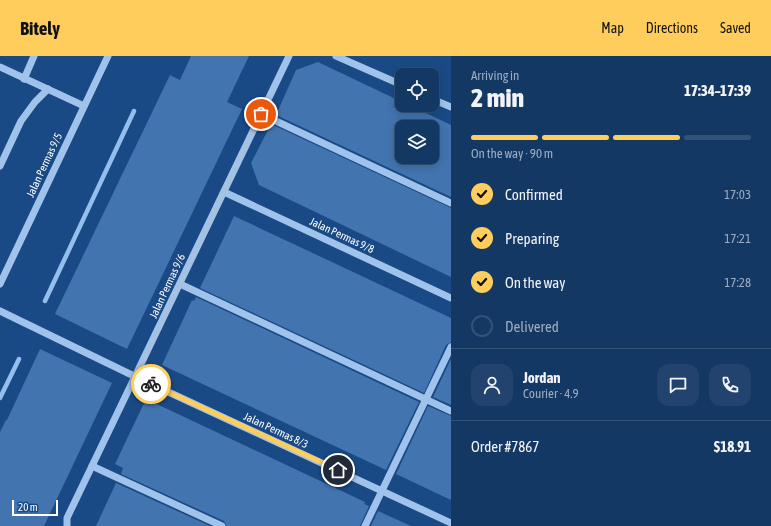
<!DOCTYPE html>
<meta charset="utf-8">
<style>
body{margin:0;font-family:"Asap Condensed",sans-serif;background:#21436d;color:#f1f3f6;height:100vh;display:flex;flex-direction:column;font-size:15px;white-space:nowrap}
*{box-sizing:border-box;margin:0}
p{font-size:13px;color:#9dacbf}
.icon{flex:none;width:22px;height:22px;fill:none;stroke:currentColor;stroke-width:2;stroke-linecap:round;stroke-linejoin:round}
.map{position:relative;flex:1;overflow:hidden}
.details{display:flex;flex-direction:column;background:#143864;width:320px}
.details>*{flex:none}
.buttons{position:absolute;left:395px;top:12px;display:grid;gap:8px}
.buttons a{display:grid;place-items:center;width:44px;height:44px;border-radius:8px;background:#143864;box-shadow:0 2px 10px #0003,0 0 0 1px #335278;font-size:20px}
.scale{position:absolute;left:12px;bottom:10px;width:46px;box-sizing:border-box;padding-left:4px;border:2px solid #fff;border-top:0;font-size:11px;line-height:14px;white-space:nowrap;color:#fff;-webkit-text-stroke:3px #1a4a85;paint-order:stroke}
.pin{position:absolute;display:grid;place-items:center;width:34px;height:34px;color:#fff;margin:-17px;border:2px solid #fff;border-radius:50%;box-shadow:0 1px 4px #0007}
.courier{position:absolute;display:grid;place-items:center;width:40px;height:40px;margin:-20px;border:3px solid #fecd5c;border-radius:50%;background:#fff;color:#222;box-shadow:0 1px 5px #0007}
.head em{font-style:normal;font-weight:800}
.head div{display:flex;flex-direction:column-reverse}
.head{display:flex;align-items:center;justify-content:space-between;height:68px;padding:0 20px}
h1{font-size:26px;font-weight:800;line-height:30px}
.bar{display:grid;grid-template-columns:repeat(4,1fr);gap:6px 4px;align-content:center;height:48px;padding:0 20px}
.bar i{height:5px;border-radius:3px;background:#335278}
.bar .current{background:#fecd5c}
.bar p{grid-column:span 4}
.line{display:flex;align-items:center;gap:10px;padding:0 20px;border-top:1px solid #335278}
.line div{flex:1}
.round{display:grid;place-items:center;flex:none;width:42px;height:42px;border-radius:12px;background:#21436d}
ol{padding:0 20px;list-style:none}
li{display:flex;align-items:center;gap:12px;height:44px}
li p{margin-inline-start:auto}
li .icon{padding:4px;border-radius:50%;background:#fecd5c;color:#111;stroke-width:4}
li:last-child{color:#9dacbf}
li i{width:22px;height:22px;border:2px solid #335278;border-radius:50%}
header{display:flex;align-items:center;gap:24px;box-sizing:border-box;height:56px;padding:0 20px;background:#fecd5c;color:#111}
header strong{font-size:19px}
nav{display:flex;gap:22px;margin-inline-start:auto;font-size:14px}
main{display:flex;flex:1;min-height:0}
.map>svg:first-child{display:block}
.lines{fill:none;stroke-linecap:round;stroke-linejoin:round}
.stream{stroke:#93beee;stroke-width:4.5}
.building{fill:#4274af;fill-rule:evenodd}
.minor{stroke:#a0c3ec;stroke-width:7}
.done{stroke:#afc0d4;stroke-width:4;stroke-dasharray:0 7.2}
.route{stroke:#fecd5c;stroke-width:5}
.labels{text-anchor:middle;stroke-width:4;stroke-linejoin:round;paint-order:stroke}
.street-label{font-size:11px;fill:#fff;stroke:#1a4a85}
</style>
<header>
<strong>Bitely</strong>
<nav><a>Map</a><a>Directions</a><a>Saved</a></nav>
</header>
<main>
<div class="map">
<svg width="451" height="470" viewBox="0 0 451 470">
<rect width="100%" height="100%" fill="#1a4a85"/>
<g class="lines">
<g class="stream">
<path d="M45 245 134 55"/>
<path d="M0 342 19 303"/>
</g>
</g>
<g class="building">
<path d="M191 0H249L227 46 242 53 127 293 55 258 170 19 180 24Z"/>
<path d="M318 6 402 46V49H409L451 69V141L276 59 296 14ZM402 71H432V101H402Z"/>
<path d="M271 68 451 152V221L259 129 251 107Z"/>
<path d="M234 160 451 262V286L446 289 424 337 200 232Z"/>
<path d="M196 241 419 346 386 414 162 309 192 244 194 245Z"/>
<path d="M40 293 112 327 44 470H0V376L6 364H7Z"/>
<path d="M451 303V349L433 341Z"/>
<path d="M146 343 365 446 364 448 369 450 360 470H227L224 465 121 418 123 412 115 408Z"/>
<path d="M428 350 451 360V444L396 418Z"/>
<path d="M116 427 210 470H96Z"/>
<path d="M378 455 411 470H371Z"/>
</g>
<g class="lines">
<g class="minor">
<path d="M336 0 402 29"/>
<path d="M0 11 84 50"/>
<path d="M24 23 34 0"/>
<path d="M432 43 451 51"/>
<path d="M261 58 451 147"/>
<path d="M0 110 21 65 35 46 48 33"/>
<path d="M224 136 451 242"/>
<path d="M0 228 108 0"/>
<path d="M180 228 451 355"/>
<path d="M0 255 136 321 451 467"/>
<path d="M92 410 222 470"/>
<path d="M67 470V462L289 0"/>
<path d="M365 470 451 291"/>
</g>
</g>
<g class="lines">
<path class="done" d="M151 328 136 321 261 58"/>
<path class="route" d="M151 328 338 414"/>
</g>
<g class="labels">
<g class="street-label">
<text transform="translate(44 109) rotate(-65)" y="4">Jalan Permas 9/5</text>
<text transform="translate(342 179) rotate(25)" y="4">Jalan Permas 9/8</text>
<text transform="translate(167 230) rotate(-65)" y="4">Jalan Permas 9/6</text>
<text transform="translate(276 374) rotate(25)" y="4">Jalan Permas 8/3</text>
</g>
</g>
</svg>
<div class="buttons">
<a><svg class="icon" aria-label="locate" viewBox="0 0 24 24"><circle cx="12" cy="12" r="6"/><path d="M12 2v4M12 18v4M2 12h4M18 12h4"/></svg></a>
<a><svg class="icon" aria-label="layers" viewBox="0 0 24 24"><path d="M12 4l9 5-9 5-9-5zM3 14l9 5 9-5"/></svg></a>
</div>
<div class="scale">20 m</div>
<div class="pin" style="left:261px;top:58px;background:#ea580c"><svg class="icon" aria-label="bag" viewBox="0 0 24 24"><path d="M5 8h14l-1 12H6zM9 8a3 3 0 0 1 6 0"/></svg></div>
<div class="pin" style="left:338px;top:414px;background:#1f2937"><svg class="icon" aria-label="home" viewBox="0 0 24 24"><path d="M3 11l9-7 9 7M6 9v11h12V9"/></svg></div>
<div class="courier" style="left:151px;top:328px"><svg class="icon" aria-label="bike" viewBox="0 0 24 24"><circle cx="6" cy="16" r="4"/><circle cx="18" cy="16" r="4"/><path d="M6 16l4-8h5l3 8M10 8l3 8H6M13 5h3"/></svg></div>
</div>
<section class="details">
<div class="head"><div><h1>2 min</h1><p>Arriving in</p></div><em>17:34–17:39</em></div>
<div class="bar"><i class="current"></i><i class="current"></i><i class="current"></i><i></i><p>On the way · 90 m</p></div>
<ol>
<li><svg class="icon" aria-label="check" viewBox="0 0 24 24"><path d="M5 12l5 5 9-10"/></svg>Confirmed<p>17:03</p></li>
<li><svg class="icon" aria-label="check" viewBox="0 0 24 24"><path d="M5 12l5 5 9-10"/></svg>Preparing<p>17:21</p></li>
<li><svg class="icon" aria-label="check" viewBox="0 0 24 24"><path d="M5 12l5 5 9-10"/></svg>On the way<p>17:28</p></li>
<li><i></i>Delivered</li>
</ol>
<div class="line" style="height:72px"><a class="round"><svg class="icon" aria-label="person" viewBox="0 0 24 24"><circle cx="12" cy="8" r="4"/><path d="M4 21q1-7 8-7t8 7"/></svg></a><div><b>Jordan</b><p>Courier · 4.9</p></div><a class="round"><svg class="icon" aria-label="chat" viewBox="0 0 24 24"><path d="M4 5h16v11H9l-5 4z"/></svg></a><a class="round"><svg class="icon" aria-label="phone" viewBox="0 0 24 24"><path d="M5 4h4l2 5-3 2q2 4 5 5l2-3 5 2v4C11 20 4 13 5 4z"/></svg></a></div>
<div class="line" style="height:52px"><div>Order #7867</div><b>$18.91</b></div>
</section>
</main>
